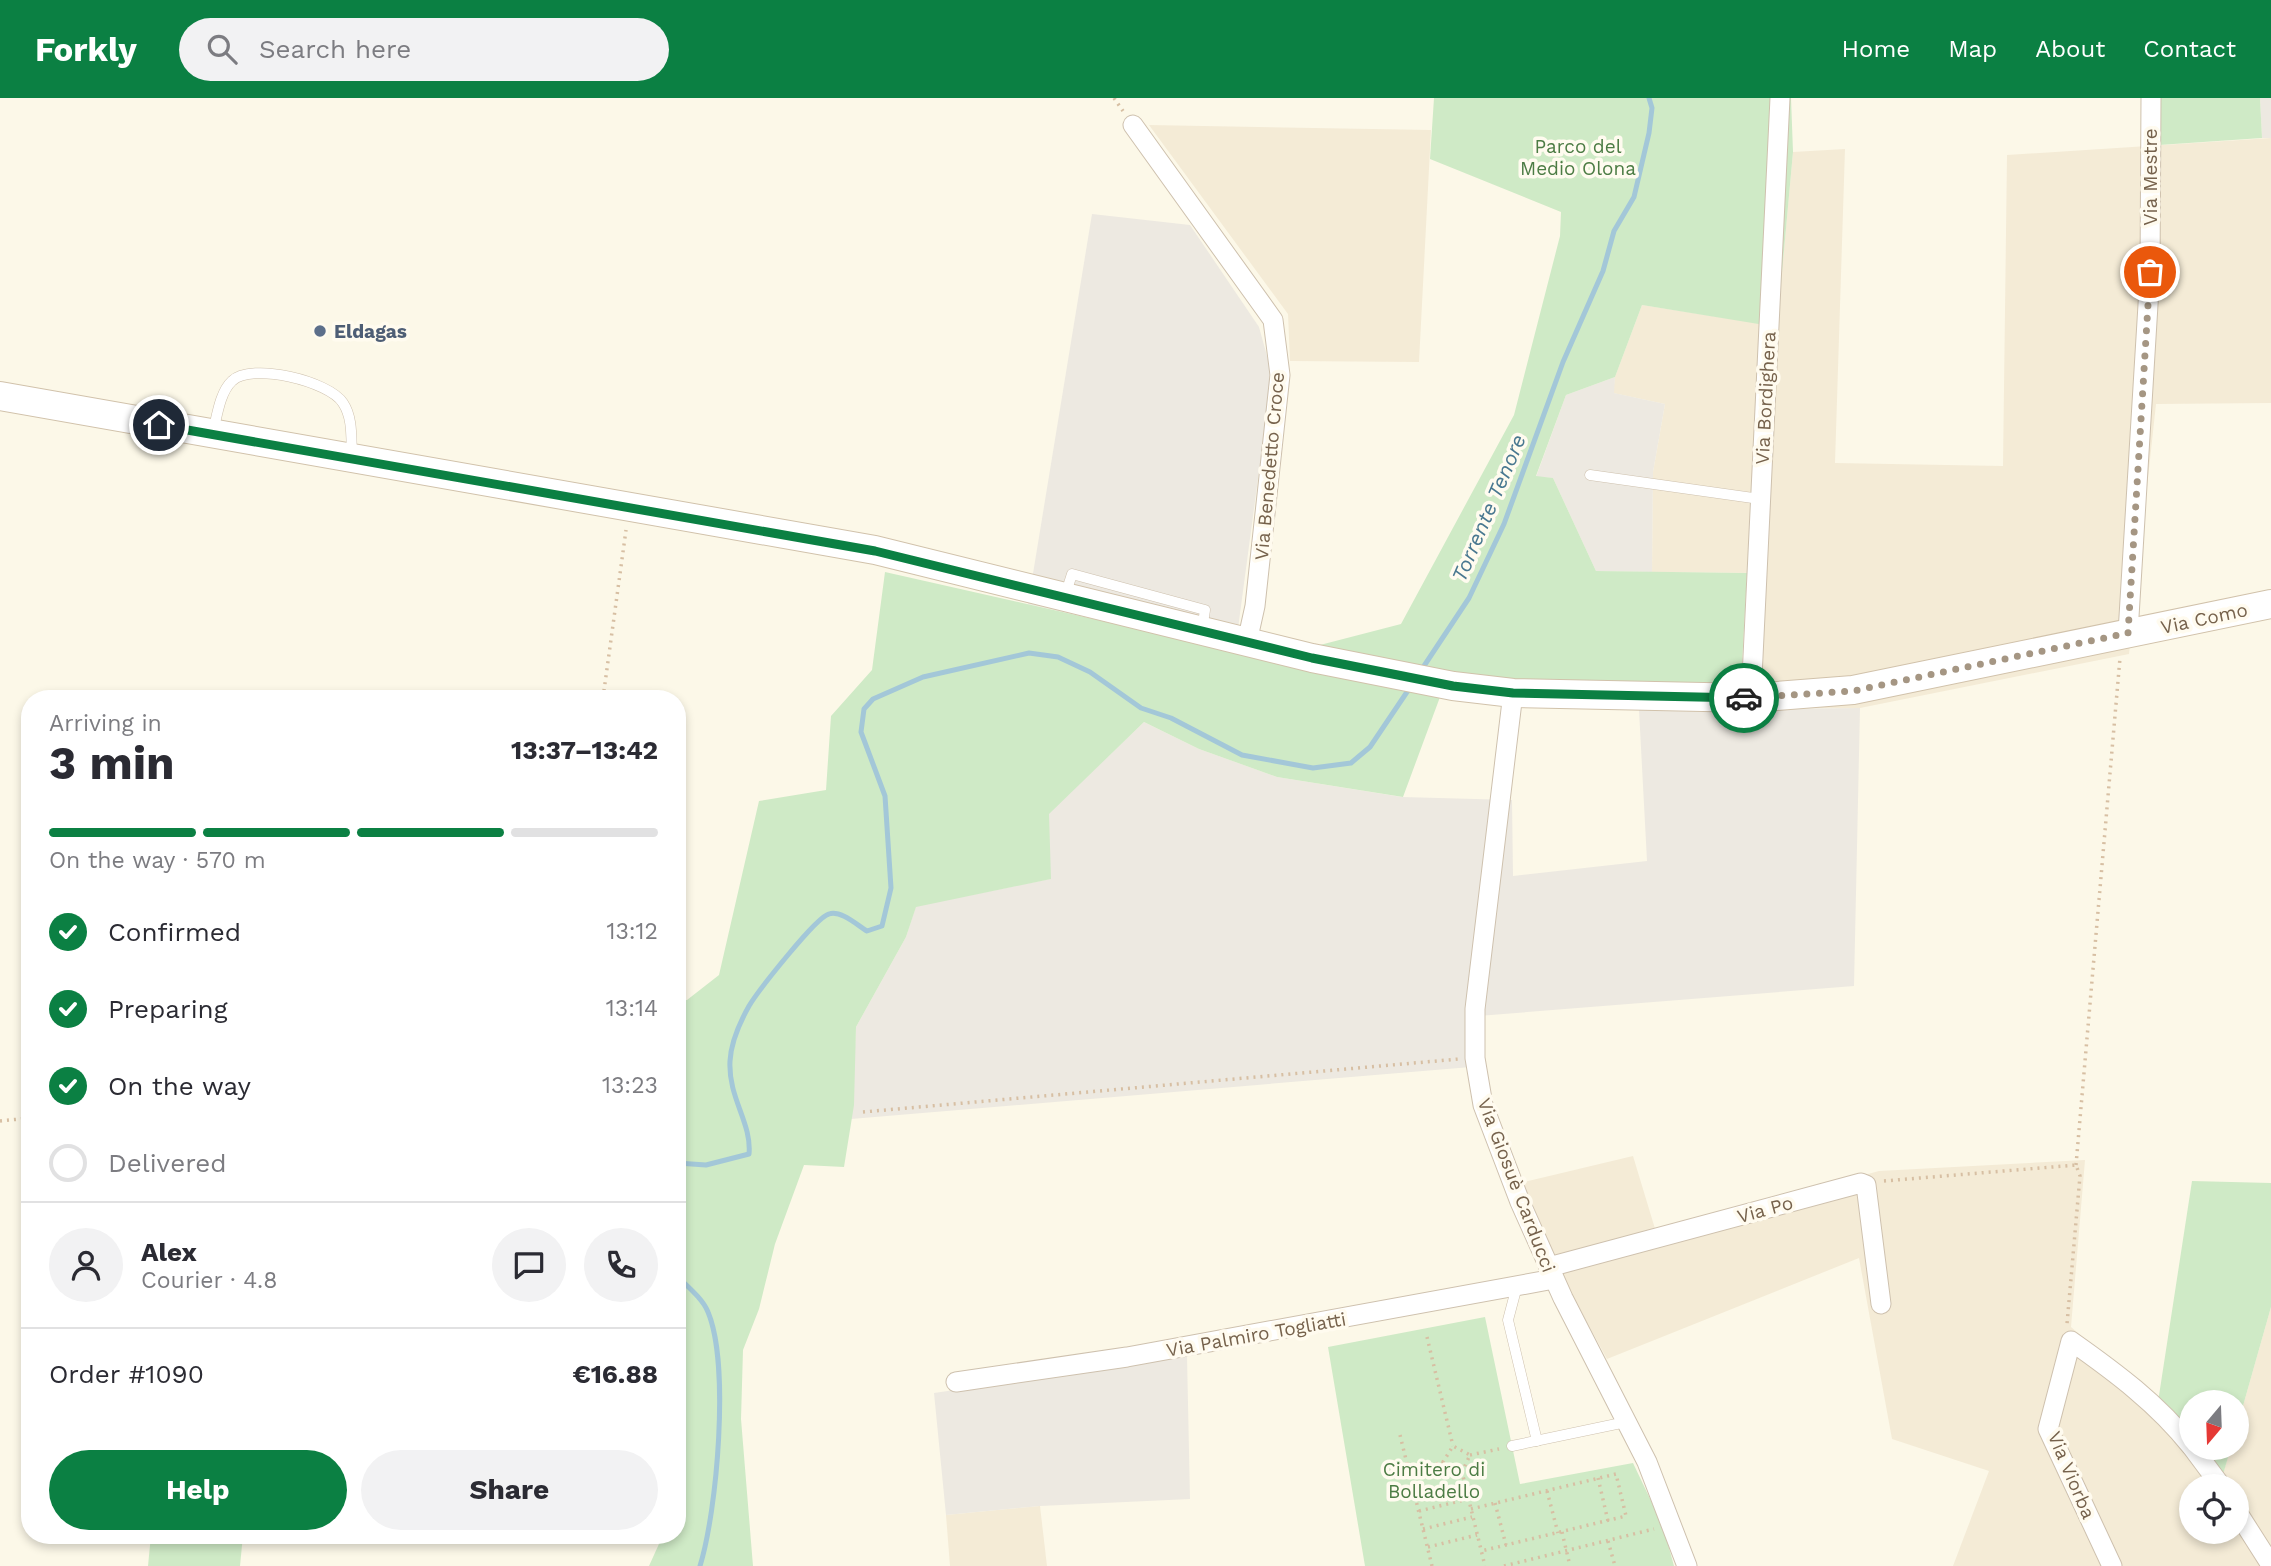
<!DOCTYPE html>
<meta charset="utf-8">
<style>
body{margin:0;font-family:"Work Sans",sans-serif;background:#f2f2f3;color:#2b2b33;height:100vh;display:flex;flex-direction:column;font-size:26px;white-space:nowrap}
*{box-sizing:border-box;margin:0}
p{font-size:23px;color:#7c7c81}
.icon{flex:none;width:38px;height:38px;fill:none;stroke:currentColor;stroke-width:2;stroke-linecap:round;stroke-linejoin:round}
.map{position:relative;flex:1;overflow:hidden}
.drawer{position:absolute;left:21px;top:592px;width:665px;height:854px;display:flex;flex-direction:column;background:#fff;border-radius:28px;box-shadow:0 4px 10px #0003}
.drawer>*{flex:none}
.needle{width:46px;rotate:199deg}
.controls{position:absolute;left:2179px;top:1292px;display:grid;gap:14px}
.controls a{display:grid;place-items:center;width:70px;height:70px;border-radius:50%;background:#fff;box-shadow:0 4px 10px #0003;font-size:35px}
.pin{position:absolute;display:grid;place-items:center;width:60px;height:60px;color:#fff;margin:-30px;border:4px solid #fff;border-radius:50%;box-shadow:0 2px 7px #0007}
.courier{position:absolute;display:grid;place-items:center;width:70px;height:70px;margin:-35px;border:5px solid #0b8043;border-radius:50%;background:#fff;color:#222;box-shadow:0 2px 9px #0007}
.head em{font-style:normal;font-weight:700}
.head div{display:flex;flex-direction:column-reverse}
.head{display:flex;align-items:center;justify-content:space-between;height:119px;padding:0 28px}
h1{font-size:46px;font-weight:700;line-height:52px}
.bar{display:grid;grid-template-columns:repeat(4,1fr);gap:10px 7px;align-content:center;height:84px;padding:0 28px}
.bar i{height:9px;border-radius:5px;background:#e1e1e2}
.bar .current{background:#0b8043}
.bar p{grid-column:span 4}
.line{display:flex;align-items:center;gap:18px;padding:0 28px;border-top:2px solid #e1e1e2}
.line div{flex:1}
.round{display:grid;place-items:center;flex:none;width:74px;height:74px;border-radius:37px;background:#f2f2f3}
ol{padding:0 28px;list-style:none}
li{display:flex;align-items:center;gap:21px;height:77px}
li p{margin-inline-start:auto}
li .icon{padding:7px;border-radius:50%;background:#0b8043;color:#fff;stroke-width:4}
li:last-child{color:#7c7c81}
li i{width:38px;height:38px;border:4px solid #e1e1e2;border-radius:50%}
.button{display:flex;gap:14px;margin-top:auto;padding:14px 28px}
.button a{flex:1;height:80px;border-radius:42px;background:#0b8043;color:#fff;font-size:28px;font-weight:700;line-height:80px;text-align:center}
.button a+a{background:#f2f2f3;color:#2b2b33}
header{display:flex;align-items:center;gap:42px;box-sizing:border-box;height:98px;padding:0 35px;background:#0b8043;color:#fff}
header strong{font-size:33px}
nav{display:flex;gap:38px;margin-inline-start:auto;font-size:24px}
.search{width:490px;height:63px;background:#f2f2f3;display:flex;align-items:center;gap:18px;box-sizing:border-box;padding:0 24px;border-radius:38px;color:#7c7c81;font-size:26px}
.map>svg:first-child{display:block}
.residential{fill:#f4ebd6;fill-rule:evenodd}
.industrial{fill:#ede9e1}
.green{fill:#cfeac6}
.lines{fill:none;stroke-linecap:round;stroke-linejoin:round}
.stream{stroke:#a3c7d8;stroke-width:5}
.lane-casing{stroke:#cec1ae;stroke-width:11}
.street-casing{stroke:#cec1ae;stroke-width:21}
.secondary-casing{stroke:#d1c2ab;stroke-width:30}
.path{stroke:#d7bfa3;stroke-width:3.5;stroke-dasharray:2 5;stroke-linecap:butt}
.lane{stroke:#fff;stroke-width:10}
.street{stroke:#fff;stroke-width:19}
.secondary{stroke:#fff;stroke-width:28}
.done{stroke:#a59683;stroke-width:7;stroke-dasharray:0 12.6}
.route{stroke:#0b8043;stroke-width:9}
.service-dot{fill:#5c6f8a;stroke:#fffbef;stroke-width:2.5}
.labels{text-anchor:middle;stroke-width:7;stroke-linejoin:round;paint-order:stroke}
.park-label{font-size:19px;fill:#4c7c44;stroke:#fffbef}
.street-label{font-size:19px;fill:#76624c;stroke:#fffbef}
.service-label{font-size:19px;font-weight:bold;fill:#4e5e75;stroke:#fffbef;text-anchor:start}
.water-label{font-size:21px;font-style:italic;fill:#497890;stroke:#fffbef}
</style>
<header>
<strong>Forkly</strong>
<div class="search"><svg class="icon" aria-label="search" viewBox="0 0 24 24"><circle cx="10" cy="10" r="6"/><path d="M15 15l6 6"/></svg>Search here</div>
<nav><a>Home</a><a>Map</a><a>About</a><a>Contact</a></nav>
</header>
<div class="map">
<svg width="2271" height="1468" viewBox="0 0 2271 1468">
<rect width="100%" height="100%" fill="#fcf8e8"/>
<g class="residential">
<path d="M1149 27 1431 32 1419 264 1290 263 1288 216Z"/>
<path d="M2271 40V305L2156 306 2129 556 1860 610H1749L1757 475 1652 474 1653 374 1665 306 1613 295 1615 279 1642 207 1777 228 1793 54 1845 51 1835 365 2003 368 2007 57Z"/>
<path d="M1633 1058 1656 1134 1879 1073 2085 1062 2071 1229 2158 1304 2222 1379 2231 1349H2236L2237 1329 2271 1209V1468H1953L1989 1373 1892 1341 1859 1160 1607 1261 1564 1182 1520 1085ZM2191 1388H2236V1433H2191Z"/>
<path d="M1040 1408 1047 1468H950L946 1417Z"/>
</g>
<g class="industrial">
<path d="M2260 0H2271V40H2262Z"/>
<path d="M1092 116 1190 127 1259 229 1272 276 1235 553 1028 506Z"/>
<path d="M1615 279 1614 295 1665 306 1653 374 1652 474 1596 473 1553 380 1536 379 1566 297Z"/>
<path d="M1860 610 1854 888 1478 918 1483 968 851 1021 856 929 906 839 916 808 1050 781 1048 716 1144 624 1199 651 1277 679 1402 699 1512 702 1513 778 1647 763 1639 612Z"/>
<path d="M1187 1258 1190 1401 1040 1408 946 1417 934 1295Z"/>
</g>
<g class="green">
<path d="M1434 0H1791L1793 54 1777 229 1642 207 1615 279 1566 297 1536 378 1553 380 1596 473 1747 475 1741 585 1512 582 1431 574 1320 547 1401 526 1514 317 1560 138 1561 114 1430 61Z"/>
<path d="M2161 0H2260L2262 40 2159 47Z"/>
<path d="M885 474 1440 599 1403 699 1277 679 1199 651 1144 624 1049 716 1051 781 916 809 906 839 856 929 854 1007 844 1069 804 1067 775 1146 759 1211 743 1252 741 1321 753 1468H649L663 1437H677V903L687 902 719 877 759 703 826 692 831 618 872 572Z"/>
<path d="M2192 1083 2271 1085V1209L2237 1329 2236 1304H2191V1343L2158 1304Z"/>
<path d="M1485 1219 1520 1386 1633 1365 1663 1428 1674 1468H1365L1328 1249Z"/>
<path d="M2196 1349H2231L2222 1380Z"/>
<path d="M151 1437H243L240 1468H148Z"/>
</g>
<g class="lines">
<g class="stream">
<path d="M1420 574 1469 500 1504 426 1563 264 1603 173 1614 133 1634 99 1649 35 1652 10 1649 0"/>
<path d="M677 1065 706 1067 749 1056C752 1025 728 1000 730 963 731 945 740 924 749 908 758 893 816 819 829 816 841 812 857 827 867 833L882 828 891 790 885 698 861 634 864 611 873 601 923 579 1029 555 1058 559 1090 574 1141 610 1171 620 1242 657 1313 670 1351 665 1370 649 1411 588"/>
<path d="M677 1178C687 1188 703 1201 708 1214 730 1267 717 1413 700 1468"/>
</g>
<g class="lane-casing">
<g id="lane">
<path d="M213 334C217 318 220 294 232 283 251 264 329 283 343 305 353 320 351 340 352 358"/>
<path d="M1590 377 1760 401"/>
<path d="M1066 495 1072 476 1205 512 1202 532"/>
<path d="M1517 1188 1508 1222 1537 1343"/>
<path d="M1512 1348 1626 1324"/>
</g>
</g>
<g class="street-casing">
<g id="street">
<path d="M1133 27 1273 222 1280 277 1255 508 1247 544"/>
<path d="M2128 535 2150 174 2151 0"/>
<path d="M1513 595 1475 911V960L1483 1007 1520 1104 1563 1200 1647 1364 1687 1468"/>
<path d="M1751 600 1780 0"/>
<path d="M1549 1169 1861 1085 1866 1087 1881 1206"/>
<path d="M956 1284 1127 1259 1554 1181"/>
<path d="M2192 1349 2221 1388"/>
<path d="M2236 1412 2271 1467"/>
<path d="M2112 1468 2048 1331 2071 1243C2115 1274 2158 1306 2191 1348"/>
</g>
</g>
<g class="secondary-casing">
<path id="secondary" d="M0 298 875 452 1312 560 1453 588 1513 595 1751 600 1853 592 2271 506"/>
</g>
<g class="path">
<path d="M1114 0 1123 13"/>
<path d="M603 600 626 432"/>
<path d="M863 1014 1459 961"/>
<path d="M0 1023 30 1020"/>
<path d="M2076 1067 2120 560"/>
<path d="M1884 1083 2076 1067 2080 1078 2067 1226"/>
<path d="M1427 1239 1453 1348"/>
<path d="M1400 1337 1432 1468"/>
<path d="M1470 1357 1499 1351"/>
<path d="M1409 1373 1443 1364"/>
<path d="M1462 1374 1443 1364 1453 1348 1470 1357 1462 1374 1485 1468"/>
<path d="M1598 1380 1608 1423"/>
<path d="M1547 1393 1558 1435"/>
<path d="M1495 1405 1506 1447"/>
<path d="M1471 1411 1616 1376 1626 1418 1481 1453"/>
<path d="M1419 1413 1468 1401"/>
<path d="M1423 1431 1472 1419"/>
<path d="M1562 1434 1570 1468"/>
<path d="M1608 1443 1615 1468"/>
<path d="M1428 1449 1477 1437"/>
<path d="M1504 1468 1654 1431"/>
</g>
<use href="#lane" class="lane"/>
<use href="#street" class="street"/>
<use href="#secondary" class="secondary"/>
</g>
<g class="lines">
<path class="done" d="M1744 600 1853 593 2128 535 2150 174"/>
<path class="route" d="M159 327 875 453 1312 560 1453 588 1513 595 1744 600"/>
</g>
<circle class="service-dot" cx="320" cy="233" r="7"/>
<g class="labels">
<g class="park-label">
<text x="1578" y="55">Parco del<tspan x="1578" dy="22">Medio Olona</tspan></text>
<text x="1434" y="1378">Cimitero di<tspan x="1434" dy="22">Bolladello</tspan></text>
</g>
<g class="street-label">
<text transform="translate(2150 79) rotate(-90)" y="7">Via Mestre</text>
<text transform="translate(1765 300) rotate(-87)" y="7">Via Bordighera</text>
<text transform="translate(1269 368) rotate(-85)" y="7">Via Benedetto Croce</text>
<text transform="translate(2204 520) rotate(-12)" y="7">Via Como</text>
<text transform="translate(1517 1087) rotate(69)" y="7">Via Giosuè Carducci</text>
<text transform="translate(1765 1111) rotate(-15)" y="7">Via Po</text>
<text transform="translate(1256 1236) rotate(-10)" y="7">Via Palmiro Togliatti</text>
<text transform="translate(2072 1377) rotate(67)" y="7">Via Viorba</text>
</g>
<g class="service-label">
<text x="334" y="240">Eldagas</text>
</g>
<g class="water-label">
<text transform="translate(1489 410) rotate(-67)" y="7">Torrente Tenore</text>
</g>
</g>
</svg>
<div class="controls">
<a><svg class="needle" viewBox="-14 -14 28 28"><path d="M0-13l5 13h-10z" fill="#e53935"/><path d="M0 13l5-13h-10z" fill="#7c7c81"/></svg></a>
<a><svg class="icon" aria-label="locate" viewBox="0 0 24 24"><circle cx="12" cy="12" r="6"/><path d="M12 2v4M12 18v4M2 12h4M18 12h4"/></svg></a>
</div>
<div class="pin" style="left:2150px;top:174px;background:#ea580c"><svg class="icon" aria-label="bag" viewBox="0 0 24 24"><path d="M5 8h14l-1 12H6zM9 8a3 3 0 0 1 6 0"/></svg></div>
<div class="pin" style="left:159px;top:327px;background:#1f2937"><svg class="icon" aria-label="home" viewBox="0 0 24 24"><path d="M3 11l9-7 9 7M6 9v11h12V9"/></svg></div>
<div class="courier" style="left:1744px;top:600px"><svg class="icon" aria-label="car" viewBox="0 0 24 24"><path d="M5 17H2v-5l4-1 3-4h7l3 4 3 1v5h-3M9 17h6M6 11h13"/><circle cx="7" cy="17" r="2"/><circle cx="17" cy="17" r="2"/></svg></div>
<section class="drawer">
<div class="head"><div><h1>3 min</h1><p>Arriving in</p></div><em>13:37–13:42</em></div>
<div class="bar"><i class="current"></i><i class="current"></i><i class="current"></i><i></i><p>On the way · 570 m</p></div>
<ol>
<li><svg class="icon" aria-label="check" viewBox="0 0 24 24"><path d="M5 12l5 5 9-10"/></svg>Confirmed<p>13:12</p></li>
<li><svg class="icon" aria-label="check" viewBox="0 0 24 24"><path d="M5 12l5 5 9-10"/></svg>Preparing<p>13:14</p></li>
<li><svg class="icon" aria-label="check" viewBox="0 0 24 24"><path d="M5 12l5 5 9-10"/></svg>On the way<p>13:23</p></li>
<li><i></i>Delivered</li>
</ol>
<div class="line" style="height:126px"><a class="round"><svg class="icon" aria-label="person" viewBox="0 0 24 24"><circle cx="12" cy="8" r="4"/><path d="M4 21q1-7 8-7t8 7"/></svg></a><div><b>Alex</b><p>Courier · 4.8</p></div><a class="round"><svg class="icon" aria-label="chat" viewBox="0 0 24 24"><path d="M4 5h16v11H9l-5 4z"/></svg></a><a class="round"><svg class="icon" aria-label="phone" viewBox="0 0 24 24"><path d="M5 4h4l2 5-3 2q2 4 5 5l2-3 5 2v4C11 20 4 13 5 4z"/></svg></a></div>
<div class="line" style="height:91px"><div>Order #1090</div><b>€16.88</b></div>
<div class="button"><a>Help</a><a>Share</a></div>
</section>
</div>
